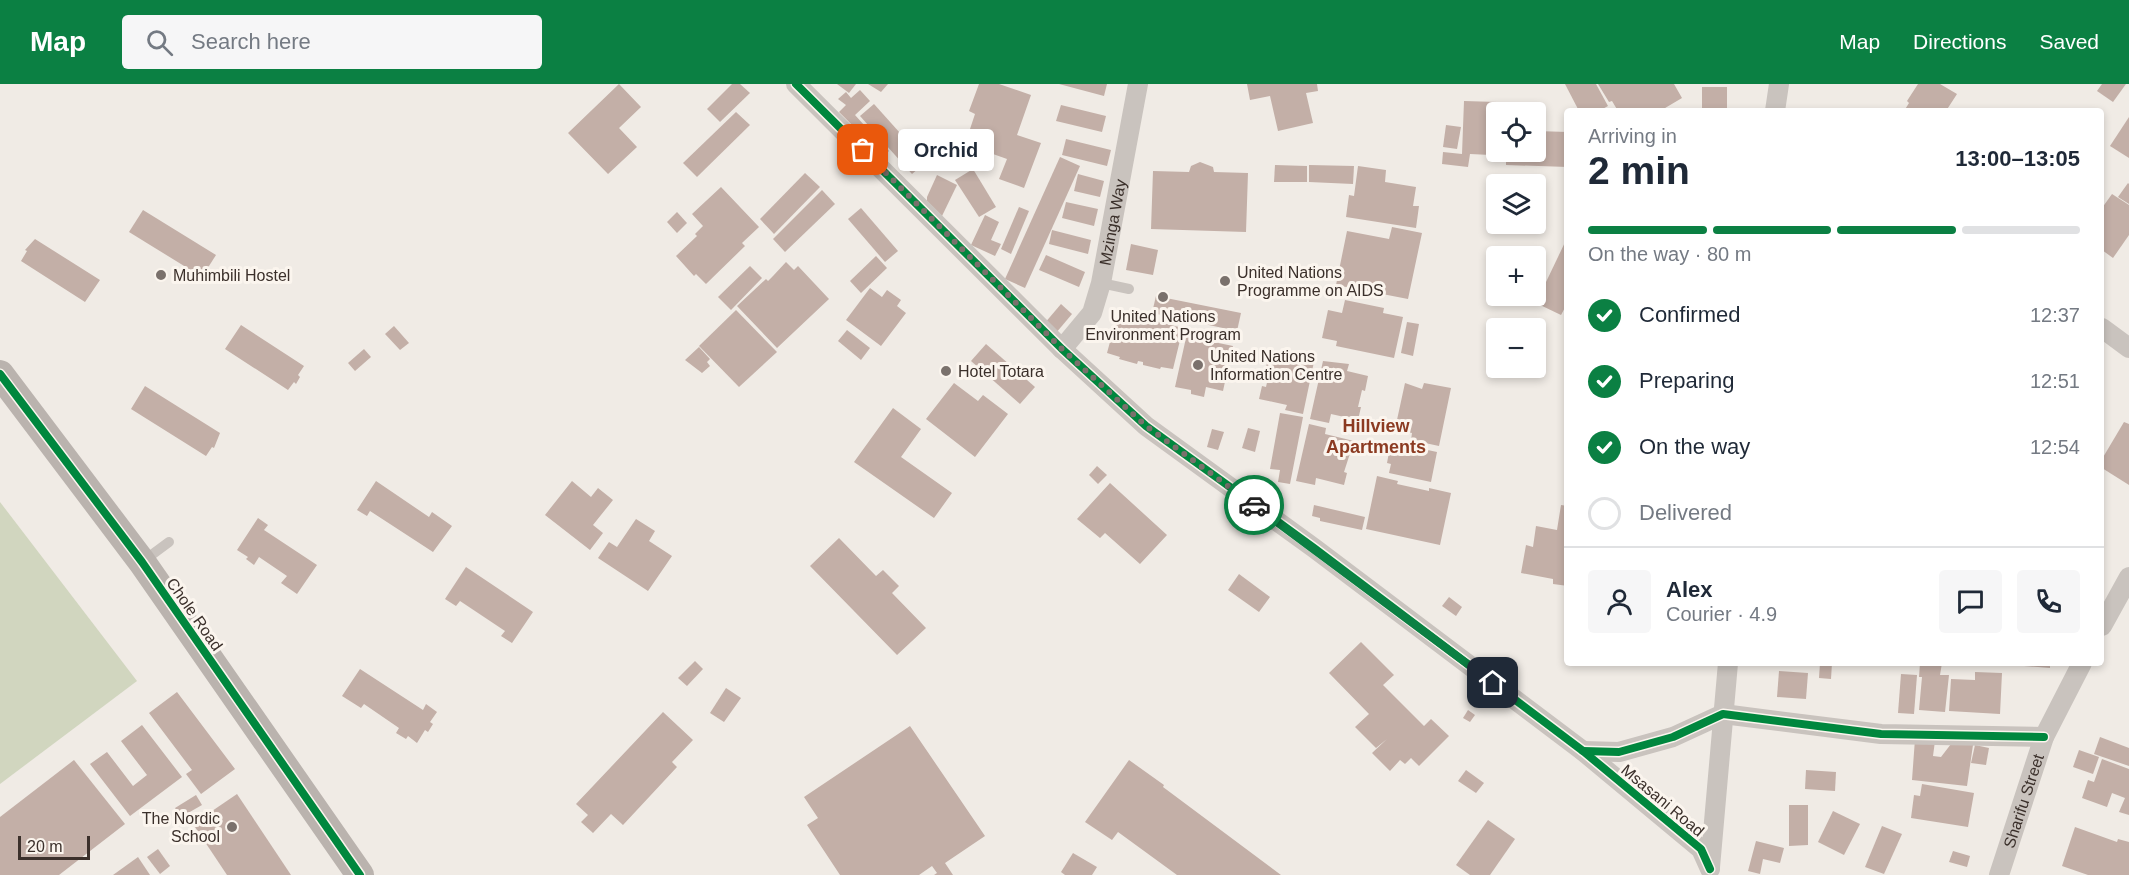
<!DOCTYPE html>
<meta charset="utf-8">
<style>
body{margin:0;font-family:Arial,sans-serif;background:#f6f6f7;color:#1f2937;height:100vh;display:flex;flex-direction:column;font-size:22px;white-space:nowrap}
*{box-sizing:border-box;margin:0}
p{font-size:20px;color:#747a83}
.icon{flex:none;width:33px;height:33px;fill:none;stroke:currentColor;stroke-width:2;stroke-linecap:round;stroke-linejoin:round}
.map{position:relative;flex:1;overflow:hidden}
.details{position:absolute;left:1564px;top:24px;width:540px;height:558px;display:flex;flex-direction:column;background:#fff;border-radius:6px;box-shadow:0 3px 9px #0003}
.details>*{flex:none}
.tools{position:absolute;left:1486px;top:18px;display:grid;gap:12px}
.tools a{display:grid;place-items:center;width:60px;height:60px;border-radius:6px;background:#fff;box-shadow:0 3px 9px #0003;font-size:30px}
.scale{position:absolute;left:18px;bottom:15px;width:72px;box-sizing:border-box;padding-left:6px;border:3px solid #3b302b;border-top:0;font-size:16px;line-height:21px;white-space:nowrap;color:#3b302b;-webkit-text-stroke:4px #fbf5ee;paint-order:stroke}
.pin{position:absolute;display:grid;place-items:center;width:51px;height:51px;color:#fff;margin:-26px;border-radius:12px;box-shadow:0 3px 9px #0006}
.courier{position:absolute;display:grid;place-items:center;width:60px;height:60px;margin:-30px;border:4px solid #0b8043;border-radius:50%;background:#fff;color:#222;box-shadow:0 2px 8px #0007}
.bubble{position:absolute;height:42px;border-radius:6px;background:#fff;box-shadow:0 3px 9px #0003;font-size:20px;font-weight:700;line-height:42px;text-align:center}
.overview em{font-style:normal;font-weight:700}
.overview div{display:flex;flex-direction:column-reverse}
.overview{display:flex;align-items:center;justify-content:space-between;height:102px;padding:0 24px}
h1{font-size:39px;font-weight:700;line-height:45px}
.bar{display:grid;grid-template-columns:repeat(4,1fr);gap:9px 6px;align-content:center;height:72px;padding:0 24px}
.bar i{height:8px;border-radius:4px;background:#e0e1e3}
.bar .current{background:#0b8043}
.bar p{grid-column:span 4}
.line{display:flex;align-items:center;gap:15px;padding:0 24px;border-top:2px solid #e0e1e3}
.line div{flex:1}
.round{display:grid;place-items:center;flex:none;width:63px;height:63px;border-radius:6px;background:#f6f6f7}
ol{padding:0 24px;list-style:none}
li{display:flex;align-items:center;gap:18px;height:66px}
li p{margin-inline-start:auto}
li .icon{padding:6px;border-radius:50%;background:#0b8043;color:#fff;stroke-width:4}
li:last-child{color:#747a83}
li i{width:33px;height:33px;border:3px solid #e0e1e3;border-radius:50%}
header{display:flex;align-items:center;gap:36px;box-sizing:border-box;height:84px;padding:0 30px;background:#0b8043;color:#fff}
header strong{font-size:28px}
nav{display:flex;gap:33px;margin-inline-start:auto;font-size:21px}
.search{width:420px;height:54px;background:#f6f6f7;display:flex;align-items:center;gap:15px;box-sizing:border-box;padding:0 21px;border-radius:6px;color:#747a83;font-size:22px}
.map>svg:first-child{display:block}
.green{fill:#d1d6bf}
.building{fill:#c3afa7}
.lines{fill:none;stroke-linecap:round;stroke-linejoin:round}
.lane{stroke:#c9c3be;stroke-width:10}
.street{stroke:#c9c3be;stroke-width:20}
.secondary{stroke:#bab3ae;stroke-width:28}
.cycleway-casing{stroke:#fbf5ee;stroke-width:11}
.cycleway{stroke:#00873e;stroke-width:8}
.done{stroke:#7a716c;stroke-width:6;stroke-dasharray:0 10.8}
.route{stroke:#0b8043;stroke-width:8}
.poi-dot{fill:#7a716c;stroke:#fbf5ee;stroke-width:2}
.labels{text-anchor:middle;stroke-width:6;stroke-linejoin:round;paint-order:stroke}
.street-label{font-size:16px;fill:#3b302b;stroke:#fbf5ee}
.poi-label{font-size:16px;fill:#3b302b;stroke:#fbf5ee;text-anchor:start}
.neighbourhood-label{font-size:18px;font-weight:bold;fill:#8c3b22;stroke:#fbf5ee}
</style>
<header>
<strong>Map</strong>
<div class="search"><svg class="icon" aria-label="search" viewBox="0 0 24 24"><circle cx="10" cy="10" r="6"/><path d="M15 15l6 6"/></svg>Search here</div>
<nav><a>Map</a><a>Directions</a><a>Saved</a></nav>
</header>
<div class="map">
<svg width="2129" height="791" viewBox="0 0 2129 791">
<rect width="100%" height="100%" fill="#f0ebe5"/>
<path class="green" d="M0 418 137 597 0 700Z"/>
<g class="building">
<path d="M619 0 641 23 619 44 637 63 608 90 568 49Z"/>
<path d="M732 0H740L750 9 720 38 707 25Z"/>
<path d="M837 0H856L849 9Z"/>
<path d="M868 0H888L881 8Z"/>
<path d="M979 0H999L1031 11 1017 51 1041 59 1024 104 999 95 1007 75 965 60 975 30 969 27Z"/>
<path d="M1059 0H1107L1104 12Z"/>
<path d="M1247 0H1317L1318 7 1306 9 1313 39 1278 47 1270 12 1250 16Z"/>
<path d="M1565 0H1596L1608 22 1599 27H1579Z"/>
<path d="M1598 0H1674L1682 14 1660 27H1618L1612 17 1609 18Z"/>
<path d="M1918 0H1940L1957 10 1946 27H1904L1909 19 1907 17Z"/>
<path d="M2102 0H2126L2113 18 2097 7Z"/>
<rect x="1702" y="3" width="25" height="24"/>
<path d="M860 6 870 17 855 31 864 41 858 47 839 28 846 21 838 15 846 8 851 14Z"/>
<path d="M1464 17 1497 18V27L1490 26 1489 60 1492 61 1491 71 1470 70 1468 83 1442 80 1443 68 1462 70Z"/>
<path d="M874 20 926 78 912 90 860 32Z"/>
<path d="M1061 21 1106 32 1102 48 1056 37Z"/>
<path d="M736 28 750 41 697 93 683 79Z"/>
<path d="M2129 33V74L2110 62Z"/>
<path d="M1446 41 1461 43 1457 65 1443 63Z"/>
<path d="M867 42 889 67 881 74 860 49Z"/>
<path d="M1536 47 1568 48V83L1506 81V68H1536Z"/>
<path d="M1066 55 1111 66 1107 82 1062 71Z"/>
<path d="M1060 73 1080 82 1025 204 1005 195Z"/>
<path d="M1200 78 1213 83 1214 88 1248 89 1246 148 1151 145 1153 87 1189 88 1191 82Z"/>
<path d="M1275 81 1307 82V98H1274Z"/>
<path d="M1309 81 1354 82 1353 100 1309 98Z"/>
<path d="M1358 82 1386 86 1385 98 1416 103 1413 122H1419L1416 144 1346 133 1349 111 1354 112Z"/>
<path d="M973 85 996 123 979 133 955 96Z"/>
<path d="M805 89 820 103 774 150 760 135Z"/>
<path d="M1078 90 1104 97 1100 113 1074 107Z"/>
<path d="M937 91 957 101 942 132 927 117V113Z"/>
<path d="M2128 99 2129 100V120L2118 113Z"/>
<path d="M721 103 759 143 742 159 745 162 706 200 696 190 694 192 676 172 697 152 695 150 703 142 692 130Z"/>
<path d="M822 106 835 120 785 168 773 155Z"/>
<path d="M2112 110 2129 121V151L2113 174 2102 166V124Z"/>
<path d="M1066 118 1098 125 1094 142 1062 134Z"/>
<path d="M1019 123 1029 127 1011 170 1001 165Z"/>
<path d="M861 124 898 167 885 178 848 135Z"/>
<path d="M143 126 216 171 202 193 129 148Z"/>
<path d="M677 128 687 139 677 149 667 138Z"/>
<path d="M985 131 999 138 991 156 1001 160 995 172 971 161Z"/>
<path d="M1392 143 1422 149 1408 215 1336 201 1347 147 1389 155Z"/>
<path d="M1052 146 1091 156 1088 170 1049 160Z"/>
<path d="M1568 152V218L1561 231 1536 219Z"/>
<path d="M35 155 100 196 85 218 21 177 27 167 25 166Z"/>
<path d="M1131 160 1158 166 1153 191 1126 186Z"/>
<path d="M1046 171 1085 188 1079 203 1039 186Z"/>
<path d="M876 172 887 184 861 209 850 197Z"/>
<path d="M786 178 794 186 798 182 829 215 777 264 737 222 766 195 768 197 773 192Z"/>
<path d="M750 182 762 194 731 226 718 213Z"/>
<path d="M870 204 882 213 887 206 901 216 897 222 906 229 881 262 846 236Z"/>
<path d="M1156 212 1241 229 1237 247 1152 229Z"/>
<path d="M1345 216 1384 224 1383 229 1403 233 1394 274 1336 262 1337 257 1322 254 1328 226 1342 229Z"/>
<path d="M1061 220 1072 230 1056 249 1044 240Z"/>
<path d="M736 226 777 268 739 303 699 262Z"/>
<path d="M1118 228 1183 244 1173 285 1161 283 1160 285 1143 281V278L1138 277 1137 280 1119 275 1120 273 1107 269Z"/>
<path d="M1407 238 1419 240 1413 272 1401 269Z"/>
<path d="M241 241 304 282 298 291 300 293 296 300 294 298 288 306 225 265Z"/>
<path d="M394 242 409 259 400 266 385 250Z"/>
<path d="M1188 245 1206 249 1204 256 1233 262 1230 276 1226 275 1223 293H1226L1223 307 1206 303 1204 313 1191 310V306L1175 303Z"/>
<path d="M847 246 870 264 861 276 838 257Z"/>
<path d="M986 260 1035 303 1020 320 971 277Z"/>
<path d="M699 263 710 275 707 278 710 282 702 289 685 276Z"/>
<path d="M364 265 371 273 355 287 348 279Z"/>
<path d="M1288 268 1315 273 1303 330 1285 326 1287 321 1259 315 1262 302 1266 303 1270 285 1266 284 1269 269 1287 273Z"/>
<path d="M1323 277 1349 280 1347 287 1368 292 1365 307 1362 306 1358 323H1361L1358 336 1331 330 1329 339 1310 335Z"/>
<path d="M954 299 978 317 983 311 1008 330 975 373 926 335Z"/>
<path d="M1405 299 1422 305 1424 299 1451 304 1439 362 1411 356 1412 349 1395 345Z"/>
<path d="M145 302 220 349 214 364 212 363 206 372 131 325Z"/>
<path d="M893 324 921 345 901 373 952 409 934 434 854 378Z"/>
<path d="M1280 329 1303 333 1290 400 1278 398 1280 386 1270 385Z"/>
<path d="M2124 338 2129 340V401L2102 384V375Z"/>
<path d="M1309 340 1326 344 1325 350 1354 357 1344 388 1347 389 1344 401 1316 394 1315 401 1296 397Z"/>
<path d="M1248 344 1260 347 1255 368 1242 364Z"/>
<path d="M1212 345 1224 348 1218 366 1207 363Z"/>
<path d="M1409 362 1437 368 1431 398 1389 389 1391 380 1387 379 1390 363 1408 368Z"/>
<path d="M1097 382 1107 391 1098 400 1089 391Z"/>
<path d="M1377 392 1398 397 1397 400 1429 407V404L1451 409 1440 461 1366 445Z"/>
<path d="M376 397 429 433 432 428 452 442 433 468 370 427 367 432 357 426Z"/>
<path d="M572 397 591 413 598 404 613 416 593 441 603 449 590 466 545 431Z"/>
<path d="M1110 399 1167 451 1140 480 1105 449 1100 454 1077 435Z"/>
<path d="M1314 421 1365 433 1362 446 1320 437V434L1312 432Z"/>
<path d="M1561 421 1568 422V502L1553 500V495L1521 489 1526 461 1533 463 1536 442 1557 446Z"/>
<path d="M258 434 268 441 264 446 317 481 297 510 281 499 287 492 259 473 254 481 246 475 248 473 237 466Z"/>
<path d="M636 435 655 447 649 457 672 472 648 507 598 474 609 458 617 463Z"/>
<path d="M839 454 876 492 883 486 899 502 892 509 926 544 897 571 810 482Z"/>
<path d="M466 483 533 528 512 559 501 552 505 547 460 517 456 522 445 515Z"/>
<path d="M1239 490 1270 513 1259 528 1228 506Z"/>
<path d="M1449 513 1462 523 1456 532 1442 522Z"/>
<path d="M1361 558 1394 591 1383 601 1424 642 1431 635 1449 652 1419 682 1411 674 1405 680 1400 676 1390 687 1372 669 1387 655 1376 664 1355 643 1369 630 1329 589Z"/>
<path d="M695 577 703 585 687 602 678 594Z"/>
<path d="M1820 579H1832L1831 595 1819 594Z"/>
<path d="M1920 579H1942L1940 591H1949L1945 628 1919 626 1922 593H1919Z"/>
<path d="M2024 579H2050V584L2024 582Z"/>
<path d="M360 585 423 626 426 620 437 628 430 638 433 640 428 648 425 646 417 659 408 652 406 655 396 649 399 644 364 620 361 624 342 612Z"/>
<path d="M1779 587 1808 589 1806 615 1777 613Z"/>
<path d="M1975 588 2002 589 2000 630 1949 627 1951 595 1975 596Z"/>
<path d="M1901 590 1917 591 1914 630 1898 629Z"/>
<path d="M726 604 741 614 724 638 710 629Z"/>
<path d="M177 608 235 685 201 710 186 690 192 686 149 629Z"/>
<path d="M1468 626 1475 631 1470 638 1463 634Z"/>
<path d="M663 628 693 656 672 678 677 683 623 741 611 730 593 749 581 738 588 731 576 720Z"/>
<path d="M142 641 182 693 130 732 90 680 107 668 133 702 147 691 121 657Z"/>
<path d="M910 642 985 752 945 779 953 791H934L937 789 932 782 919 791H840L807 741 818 734 804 713Z"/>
<path d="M2100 653 2129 664V682L2094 670Z"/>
<path d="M1915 655 1935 657 1933 672 1941 673 1951 660 1973 661 1967 702 1912 696Z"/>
<path d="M1975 661 1989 664 1986 681 1971 679Z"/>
<path d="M2079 666 2099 673 2093 690 2073 683Z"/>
<path d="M2102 675 2129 685V731L2119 728 2125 714 2112 709 2107 723 2082 714 2088 696 2094 698Z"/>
<path d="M74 676 125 740 59 791H0V733Z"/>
<path d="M1129 676 1164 701 1163 703 1281 791H1177L1118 748 1112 756 1085 738Z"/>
<path d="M1466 686 1484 699 1476 709 1458 697Z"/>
<path d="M1806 686 1836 688 1835 707 1805 705Z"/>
<path d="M1922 700 1974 709 1968 743 1911 734 1914 711 1920 712Z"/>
<path d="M237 710 291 791H227L193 740Z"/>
<path d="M196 711 202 721 181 733 175 724Z"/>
<path d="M1789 721H1808V761L1789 762Z"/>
<path d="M1833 727 1860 740 1844 771 1818 758Z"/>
<path d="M1488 736 1515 755 1490 791H1470L1456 781Z"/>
<path d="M1882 742 1902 750 1884 790 1865 783Z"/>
<path d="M2075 743 2117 758 2118 755 2129 758V791H2088L2062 782Z"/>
<path d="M1756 757 1784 764 1780 779 1763 775 1760 790 1748 787Z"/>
<path d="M158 765 170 782 160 790 147 773Z"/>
<path d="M1953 767 1970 772 1967 783 1949 778Z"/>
<path d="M1073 769 1097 783 1092 791H1065L1061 788Z"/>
<path d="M138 773 150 791H113Z"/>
</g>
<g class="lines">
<g class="lane">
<path d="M1101 199 1129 205"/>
<path d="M142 478 169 458"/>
</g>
<g class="street">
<path d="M796 0 1062 265 1146 342 1314 464 1583 667 1701 765 1710 785"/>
<path d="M1775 27 1779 0"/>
<path d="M2102 244 2129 264"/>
<path id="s1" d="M1062 265 1092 229 1101 199 1138 0"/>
<path d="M2102 542 2129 493"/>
<path d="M1583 667 1619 668 1673 653 1723 630 1881 650 2044 653"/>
<path d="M1710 783 1728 579"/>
<path id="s2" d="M1999 791 2044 653 2082 579"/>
</g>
<path class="secondary" d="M0 290 142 478 360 791"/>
<g class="cycleway-casing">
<g id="cycleway">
<path d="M796 0 1062 265 1146 342 1314 464 1583 667 1701 765 1710 785"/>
<path d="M0 290 142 478 360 791"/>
<path d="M1583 667 1619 668 1673 653 1723 630 1881 650 2044 653"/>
</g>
</g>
<use href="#cycleway" class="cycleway"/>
</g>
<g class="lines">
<path class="done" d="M863 66 1062 265 1146 342 1254 421"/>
<path class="route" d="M1254 421 1493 599"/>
</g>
<g class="poi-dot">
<circle cx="161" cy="191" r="6"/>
<circle cx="1225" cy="197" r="6"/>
<circle cx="1163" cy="213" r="6"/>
<circle cx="1198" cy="281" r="6"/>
<circle cx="946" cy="287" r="6"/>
<circle cx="232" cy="743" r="6"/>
</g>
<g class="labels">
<g class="street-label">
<text dy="6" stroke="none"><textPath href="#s1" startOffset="140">Mzinga Way</textPath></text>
<text transform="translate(195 530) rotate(55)" y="6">Chole Road</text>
<text transform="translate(1663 716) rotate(40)" y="6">Msasani Road</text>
<text dy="6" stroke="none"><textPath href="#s2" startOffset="78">Sharifu Street</textPath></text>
</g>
<g class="poi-label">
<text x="1237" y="194">United Nations<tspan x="1237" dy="18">Programme on AIDS</tspan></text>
<text x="173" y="197">Muhimbili Hostel</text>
<text x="1163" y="238" text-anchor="middle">United Nations<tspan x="1163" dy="18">Environment Program</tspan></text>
<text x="1210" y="278">United Nations<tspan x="1210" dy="18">Information Centre</tspan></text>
<text x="958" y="293">Hotel Totara</text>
<text x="220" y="740" text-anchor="end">The Nordic<tspan x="220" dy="18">School</tspan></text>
</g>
<g class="neighbourhood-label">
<text x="1376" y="348">Hillview<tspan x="1376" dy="21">Apartments</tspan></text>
</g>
</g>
</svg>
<div class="tools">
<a><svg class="icon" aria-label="locate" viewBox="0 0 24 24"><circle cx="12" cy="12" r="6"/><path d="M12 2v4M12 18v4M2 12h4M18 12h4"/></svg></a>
<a><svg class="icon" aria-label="layers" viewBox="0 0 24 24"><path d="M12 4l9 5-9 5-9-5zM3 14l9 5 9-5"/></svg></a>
<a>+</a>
<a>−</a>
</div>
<div class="scale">20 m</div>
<div class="pin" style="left:863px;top:66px;background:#ea580c"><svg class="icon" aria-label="bag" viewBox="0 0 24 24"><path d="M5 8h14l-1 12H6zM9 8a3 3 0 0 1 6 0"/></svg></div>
<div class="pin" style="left:1493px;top:599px;background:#1f2937"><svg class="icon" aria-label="home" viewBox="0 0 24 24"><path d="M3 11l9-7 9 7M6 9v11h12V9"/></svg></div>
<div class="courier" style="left:1254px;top:421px"><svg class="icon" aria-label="car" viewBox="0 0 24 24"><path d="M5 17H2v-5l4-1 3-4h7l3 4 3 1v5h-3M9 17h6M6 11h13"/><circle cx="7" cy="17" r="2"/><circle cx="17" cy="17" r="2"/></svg></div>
<div class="bubble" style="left:898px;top:45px;width:96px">Orchid</div>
<section class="details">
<div class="overview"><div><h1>2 min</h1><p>Arriving in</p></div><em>13:00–13:05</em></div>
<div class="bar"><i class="current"></i><i class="current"></i><i class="current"></i><i></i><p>On the way · 80 m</p></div>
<ol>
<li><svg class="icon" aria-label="check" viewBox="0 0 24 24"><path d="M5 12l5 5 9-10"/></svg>Confirmed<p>12:37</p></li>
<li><svg class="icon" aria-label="check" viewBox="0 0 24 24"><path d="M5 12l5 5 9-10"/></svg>Preparing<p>12:51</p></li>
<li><svg class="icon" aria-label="check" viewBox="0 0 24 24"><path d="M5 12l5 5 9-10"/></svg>On the way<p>12:54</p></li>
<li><i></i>Delivered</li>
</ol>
<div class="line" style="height:108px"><a class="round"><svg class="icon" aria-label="person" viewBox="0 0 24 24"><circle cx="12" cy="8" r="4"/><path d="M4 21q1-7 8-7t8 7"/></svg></a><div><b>Alex</b><p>Courier · 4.9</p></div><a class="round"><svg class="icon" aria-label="chat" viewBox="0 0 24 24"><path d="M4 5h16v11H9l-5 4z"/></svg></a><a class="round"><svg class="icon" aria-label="phone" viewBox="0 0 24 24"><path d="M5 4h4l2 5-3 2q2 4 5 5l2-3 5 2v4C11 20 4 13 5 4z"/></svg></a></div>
</section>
</div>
